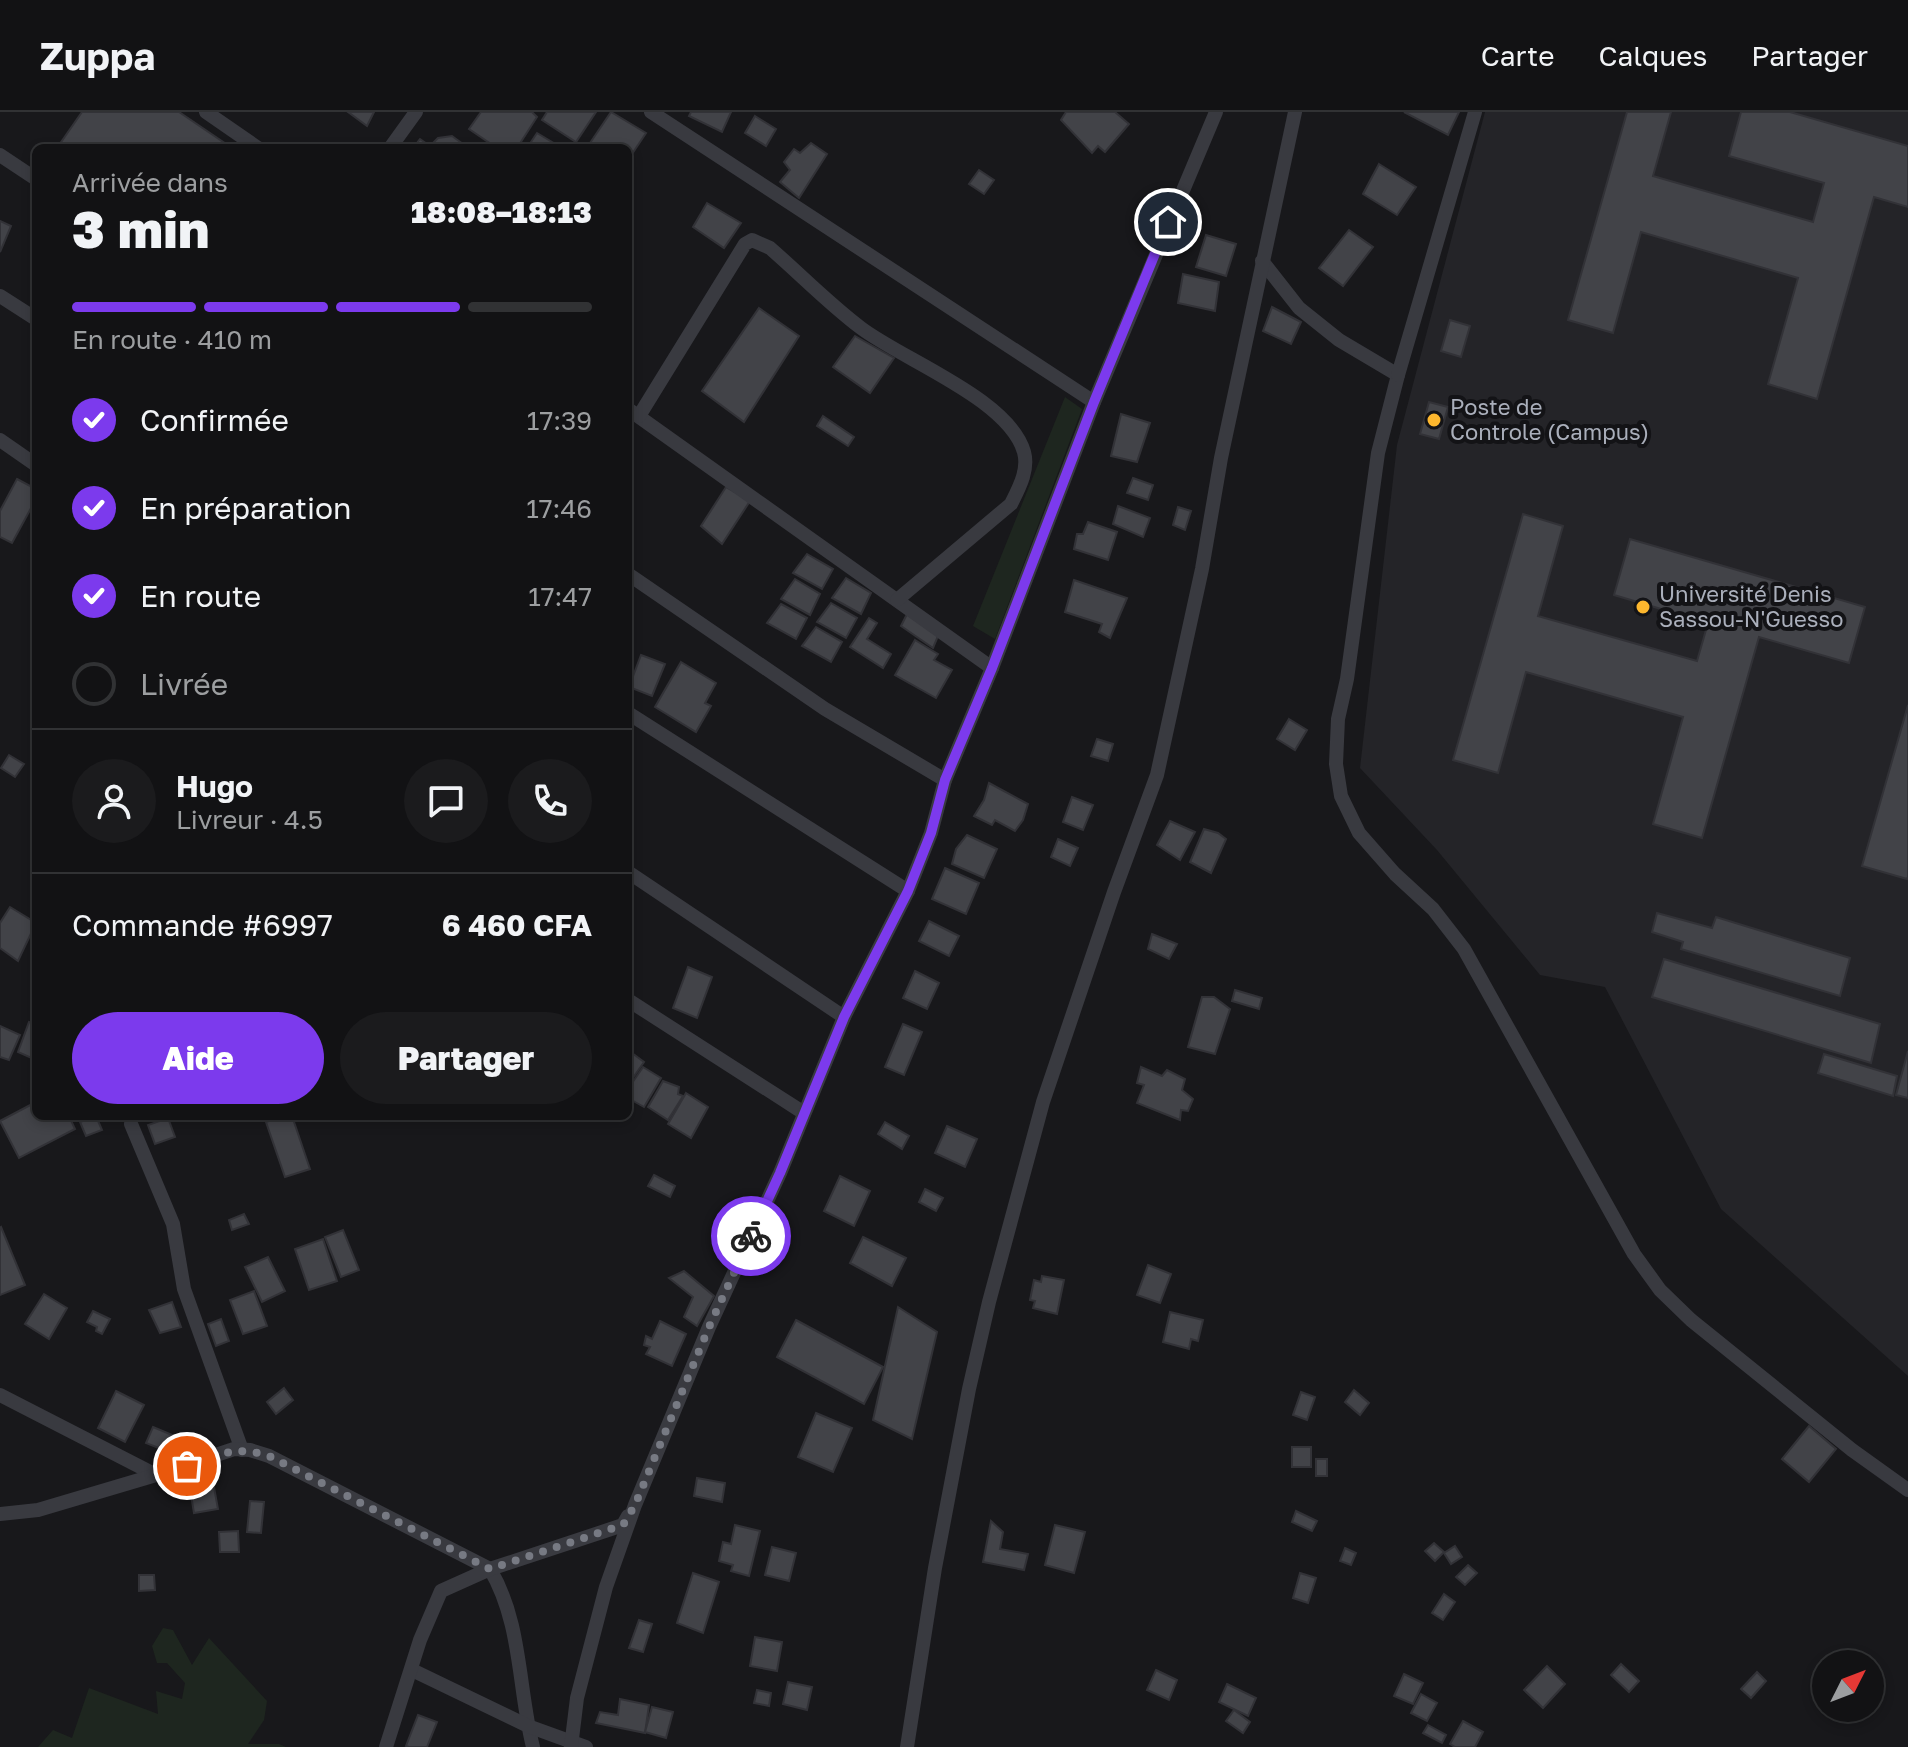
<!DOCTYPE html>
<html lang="fr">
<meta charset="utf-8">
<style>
body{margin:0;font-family:"Golos Text",sans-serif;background:#1b1b1d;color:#f1f3f6;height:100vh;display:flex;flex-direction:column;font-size:30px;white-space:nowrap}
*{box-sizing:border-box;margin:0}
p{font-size:26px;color:#9c9ea0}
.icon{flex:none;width:44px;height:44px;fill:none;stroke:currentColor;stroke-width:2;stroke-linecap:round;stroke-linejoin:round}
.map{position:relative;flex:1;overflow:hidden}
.sheet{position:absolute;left:32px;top:32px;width:600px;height:976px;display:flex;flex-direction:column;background:#121214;border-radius:12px;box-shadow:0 4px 12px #0003,0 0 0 2px #313234}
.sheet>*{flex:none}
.needle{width:52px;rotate:48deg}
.buttons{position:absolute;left:1812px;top:1538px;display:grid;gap:16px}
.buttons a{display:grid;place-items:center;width:72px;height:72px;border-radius:50%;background:#121214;box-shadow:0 4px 12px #0003,0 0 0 2px #313234;font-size:40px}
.pin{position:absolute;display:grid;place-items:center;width:68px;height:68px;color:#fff;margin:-34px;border:4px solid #fff;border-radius:50%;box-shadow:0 2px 8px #0007}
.courier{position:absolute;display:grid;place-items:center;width:80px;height:80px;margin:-40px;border:6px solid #7c3aed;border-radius:50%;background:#fff;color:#222;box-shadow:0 2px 10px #0007}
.summary em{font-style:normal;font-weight:800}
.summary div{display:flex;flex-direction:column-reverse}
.summary{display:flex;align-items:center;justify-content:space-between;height:136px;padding:0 40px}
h1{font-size:52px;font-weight:800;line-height:60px}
.bar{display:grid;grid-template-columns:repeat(4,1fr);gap:12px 8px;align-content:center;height:96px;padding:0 40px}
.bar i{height:10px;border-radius:6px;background:#313234}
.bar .on{background:#7c3aed}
.bar p{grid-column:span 4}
.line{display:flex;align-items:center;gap:20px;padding:0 40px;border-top:2px solid #313234}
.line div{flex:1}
.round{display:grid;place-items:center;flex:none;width:84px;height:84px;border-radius:42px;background:#1b1b1d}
ol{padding:0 40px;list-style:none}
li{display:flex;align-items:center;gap:24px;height:88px}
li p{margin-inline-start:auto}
li .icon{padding:8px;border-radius:50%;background:#7c3aed;color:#fff;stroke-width:4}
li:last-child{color:#9c9ea0}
li i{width:44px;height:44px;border:4px solid #313234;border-radius:50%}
.action{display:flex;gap:16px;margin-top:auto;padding:16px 40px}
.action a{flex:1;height:92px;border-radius:48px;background:#7c3aed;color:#fff;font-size:32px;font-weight:800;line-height:92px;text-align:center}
.action a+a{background:#1b1b1d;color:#f1f3f6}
header{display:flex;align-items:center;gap:48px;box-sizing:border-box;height:112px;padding:0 40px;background:#121214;border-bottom:2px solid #313234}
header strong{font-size:38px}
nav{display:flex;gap:44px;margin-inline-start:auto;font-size:28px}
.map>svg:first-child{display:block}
.built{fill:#242428}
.green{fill:#1e261f}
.building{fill:#424348;stroke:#323237;stroke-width:2}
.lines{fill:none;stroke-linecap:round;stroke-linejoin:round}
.street{stroke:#393a40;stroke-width:14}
.done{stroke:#777a83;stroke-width:8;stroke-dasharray:0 14.4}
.route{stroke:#7c3aed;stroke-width:10}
.poi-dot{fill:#fdb72e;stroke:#131316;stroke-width:3}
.labels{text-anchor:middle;stroke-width:8;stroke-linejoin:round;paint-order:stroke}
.poi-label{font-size:22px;fill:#aaafbb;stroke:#131316;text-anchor:start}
</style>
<header>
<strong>Zuppa</strong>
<nav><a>Carte</a><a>Calques</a><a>Partager</a></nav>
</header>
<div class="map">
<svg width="1908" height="1635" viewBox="0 0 1908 1635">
<rect width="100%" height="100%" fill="#18181b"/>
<path class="built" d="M1485 0H1908V1264L1721 1097 1605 875 1540 863 1437 738 1360 656 1397 333Z"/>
<g class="green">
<path d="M1065 285 1082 297 995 527 973 514Z"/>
<path d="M163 1516 173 1518 192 1553 209 1526 267 1589 264 1608 248 1632H279L286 1635H38L53 1618 72 1626 89 1576 158 1602 156 1579 182 1587 185 1571 167 1551H157L152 1534Z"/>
</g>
<g class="building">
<path d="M82 0H179L232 36H57Z"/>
<path d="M348 0H374L367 14Z"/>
<path d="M481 0H532L537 5 517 36H497L469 17Z"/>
<path d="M547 0H596L576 30 542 8Z"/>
<path d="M611 0 646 21 628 48V36L588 34Z"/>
<path d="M691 0H731L722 20 689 4Z"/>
<path d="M1066 0H1115L1129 12 1105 40 1098 34 1092 41 1061 8Z"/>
<path d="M1404 0H1459L1448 23Z"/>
<path d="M1627 0H1671L1653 64 1813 110 1824 71 1729 44 1741 0H1790L1908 34V95L1874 85 1817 287 1768 272 1798 166 1641 120 1613 221 1568 208Z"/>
<path d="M755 4 776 17 766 34 745 21Z"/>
<path d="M537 21 562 36H527Z"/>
<path d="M452 24 463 32 461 36H413L420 27 430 34 438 26Z"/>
<path d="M811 31 827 42 799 86 780 70 790 58 784 50 794 37 800 41Z"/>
<path d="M1379 52 1416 75 1397 103 1363 82Z"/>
<path d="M979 58 994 68 984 82 969 72Z"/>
<path d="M707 91 741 111 724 136 693 115Z"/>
<path d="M0 109 11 114 0 140Z"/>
<path d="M1349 118 1373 135 1343 174 1319 156Z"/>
<path d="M1206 123 1236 132 1226 164 1196 155Z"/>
<path d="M1183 162 1219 170 1215 199 1178 191Z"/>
<path d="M1272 195 1301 210 1291 232 1263 219Z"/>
<path d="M759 196 799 224 744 310 702 279Z"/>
<path d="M1450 208 1470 214 1461 245 1441 239Z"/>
<path d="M855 224 894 246 870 281 833 255Z"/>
<path d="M1429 290 1448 295 1439 327 1420 322Z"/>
<path d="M1121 302 1150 311 1137 350 1111 344Z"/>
<path d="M823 304 854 325 848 334 817 314Z"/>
<path d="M1133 366 1153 373 1148 388 1127 381Z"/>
<path d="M17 367 36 377V387L12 431 0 425V399Z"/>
<path d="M726 375 750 389 722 432 701 414Z"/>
<path d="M1118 394 1150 406 1143 425 1113 412Z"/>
<path d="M1178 395 1191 399 1185 418 1173 413Z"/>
<path d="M1523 402 1563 414 1538 504 1697 549 1708 511 1614 483 1630 427 1865 495 1849 551 1759 525 1702 726 1653 712 1683 605 1526 560 1498 661 1453 648Z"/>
<path d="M1088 410 1117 420 1108 448 1074 437 1077 422H1083Z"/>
<path d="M807 442 833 457 822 477 793 461Z"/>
<path d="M846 466 871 481 861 502 832 486Z"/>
<path d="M795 467 820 482 810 503 781 487Z"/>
<path d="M1074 468 1127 486 1110 526 1099 520 1102 512 1065 500Z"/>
<path d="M831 491 857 506 846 526 817 510Z"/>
<path d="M781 492 807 506 796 527 767 511Z"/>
<path d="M907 502 938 524 933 536 901 514Z"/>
<path d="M869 506 877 511 867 527 891 542 883 556 850 535Z"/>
<path d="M816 515 842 530 831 550 802 534Z"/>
<path d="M915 528 938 542 934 548 952 558 936 586 895 563Z"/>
<path d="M641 543 665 552 652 584 629 575Z"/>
<path d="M681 550 716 571 705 591 711 594 696 620 655 595Z"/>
<path d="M1908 593V765L1907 767 1862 754Z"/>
<path d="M1289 607 1307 618 1295 638 1277 627Z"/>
<path d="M1097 627 1113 632 1108 649 1091 644Z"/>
<path d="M9 643 24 652 15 665 1 656Z"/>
<path d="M989 671 1028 692 1023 708 1015 719 995 708 992 713 974 704 984 688Z"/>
<path d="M1072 685 1093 693 1083 718 1063 710Z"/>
<path d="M1170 709 1195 720 1180 748 1157 733Z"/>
<path d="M1204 717 1218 721 1226 727 1211 761 1190 750Z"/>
<path d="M967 723 997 737 984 766 952 752 956 737Z"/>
<path d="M1058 727 1078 736 1070 754 1051 745Z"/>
<path d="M945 756 979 771 966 802 932 787Z"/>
<path d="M10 795 36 811 18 849 0 836V811Z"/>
<path d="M1657 801 1712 816 1716 805 1850 846 1840 884 1681 837 1683 830 1652 820Z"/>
<path d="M929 809 959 824 949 844 919 829Z"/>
<path d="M1152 822 1177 832 1169 847 1148 837Z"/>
<path d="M1664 847 1880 912 1871 951 1652 885Z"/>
<path d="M688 855 712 865 697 906 673 896Z"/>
<path d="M915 859 939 871 927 897 903 886Z"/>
<path d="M1235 878 1262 886 1259 897 1232 889Z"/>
<path d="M1202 885H1214L1230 897 1215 942 1188 935Z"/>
<path d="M29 910 36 912V948L18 940Z"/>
<path d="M903 912 922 920 904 963 885 955Z"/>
<path d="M0 914 20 923 9 948 0 945Z"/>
<path d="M628 938 644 950 628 973Z"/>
<path d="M1908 939V986L1896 983Z"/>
<path d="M1824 942 1897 964 1893 984 1818 961Z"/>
<path d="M643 955 661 966 644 995 628 986V977Z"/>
<path d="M1141 955 1162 964 1167 958 1185 967 1182 978 1193 987 1188 999 1181 998 1180 1008 1137 991 1144 973 1137 971Z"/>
<path d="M663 969 679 975 678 982 683 984 668 1008 648 995Z"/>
<path d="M686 981 708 995 691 1026 668 1012Z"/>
<path d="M36 990V1004H69L75 1017 19 1046 0 1009Z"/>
<path d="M96 1004 102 1018 86 1024 80 1010Z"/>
<path d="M282 1004H292L310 1057 285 1065 266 1010Z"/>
<path d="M168 1006 175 1025 155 1032 148 1013Z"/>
<path d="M885 1010 909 1024 902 1037 878 1022Z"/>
<path d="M947 1014 977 1027 965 1055 935 1041Z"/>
<path d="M654 1063 675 1074 670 1085 648 1074Z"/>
<path d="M840 1064 870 1079 854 1114 824 1099Z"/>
<path d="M925 1077 943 1086 936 1099 919 1090Z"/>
<path d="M244 1102 249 1112 232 1118 229 1108Z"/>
<path d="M1 1115 25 1173 0 1183V1116Z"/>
<path d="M343 1118 359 1158 341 1165 325 1125Z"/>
<path d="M863 1125 906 1146 892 1174 850 1151Z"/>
<path d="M323 1127 337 1169 309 1178 295 1137Z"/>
<path d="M268 1145 285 1179 262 1190 245 1155Z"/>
<path d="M1148 1153 1171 1162 1160 1191 1137 1183Z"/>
<path d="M684 1159 714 1184 697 1214 684 1205 693 1185 669 1166Z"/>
<path d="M1042 1164 1064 1168 1057 1202 1033 1196 1035 1189 1030 1188 1034 1168 1041 1170Z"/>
<path d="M254 1179 267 1214 243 1222 230 1188Z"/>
<path d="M44 1182 67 1196 49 1227 25 1212Z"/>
<path d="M172 1190 181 1215 160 1221 149 1198Z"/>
<path d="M898 1195 937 1220 912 1327 873 1308Z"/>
<path d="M93 1199 110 1207 102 1222 96 1219 97 1215 87 1210Z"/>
<path d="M1170 1200 1203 1208 1198 1229 1191 1227 1189 1237 1163 1230Z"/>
<path d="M221 1207 229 1229 216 1234 208 1212Z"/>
<path d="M796 1208 883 1255 864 1292 777 1245Z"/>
<path d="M660 1209 686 1222 672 1254 646 1242 650 1235 644 1233 646 1224 652 1227Z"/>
<path d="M284 1276 293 1288 276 1302 267 1290Z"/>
<path d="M1354 1278 1369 1291 1360 1303 1345 1290Z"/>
<path d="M116 1279 144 1293 125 1330 98 1316Z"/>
<path d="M1301 1280 1315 1285 1307 1308 1293 1303Z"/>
<path d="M816 1301 852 1316 833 1360 798 1345Z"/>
<path d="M1809 1314 1836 1337 1809 1370 1782 1347Z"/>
<path d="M153 1315 182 1327 176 1343 146 1331Z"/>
<rect x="1292" y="1335" width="19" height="20"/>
<rect x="1316" y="1347" width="11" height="17"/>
<path d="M211 1359 218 1397 194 1401 189 1371 204 1369 202 1361Z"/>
<path d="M697 1366 725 1371 722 1390 694 1384Z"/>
<path d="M250 1389 264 1390 261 1421 247 1420Z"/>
<path d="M1296 1399 1317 1409 1312 1419 1292 1410Z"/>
<path d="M991 1409 1003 1420 1000 1437 1028 1442 1024 1458 983 1450Z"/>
<path d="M735 1413 760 1419 749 1464 731 1459 733 1453 719 1449 723 1430 731 1432Z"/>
<path d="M1055 1413 1085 1420 1074 1461 1045 1453Z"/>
<path d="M238 1419 239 1440H220L219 1420Z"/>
<path d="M1434 1431 1444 1440 1435 1449 1425 1439Z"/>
<path d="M1455 1434 1462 1445 1451 1452 1444 1441Z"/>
<path d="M772 1435 796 1441 789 1469 765 1463Z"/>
<path d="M1345 1436 1356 1441 1351 1453 1340 1449Z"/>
<path d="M1468 1453 1477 1461 1465 1473 1456 1465Z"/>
<path d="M693 1461 719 1470 703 1521 677 1511Z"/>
<path d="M1300 1461 1316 1466 1308 1491 1293 1486Z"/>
<path d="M139 1463H154L155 1478 139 1479Z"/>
<path d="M1444 1482 1455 1490 1443 1508 1432 1501Z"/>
<path d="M639 1508 652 1512 643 1540 629 1536Z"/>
<path d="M755 1525 782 1530 777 1559 750 1554Z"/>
<path d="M1621 1552 1639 1569 1629 1580 1611 1563Z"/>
<path d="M1547 1554 1565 1572 1543 1596 1524 1578Z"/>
<path d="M1156 1558 1177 1568 1169 1588 1147 1578Z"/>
<path d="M1757 1560 1766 1569 1751 1586 1741 1577Z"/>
<path d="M1404 1562 1423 1571 1413 1592 1394 1584Z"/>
<path d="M788 1570 812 1575 807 1598 783 1592Z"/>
<path d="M1227 1572 1256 1586 1248 1604 1219 1590Z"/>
<path d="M757 1578 771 1581 769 1594 754 1591Z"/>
<path d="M1421 1582 1437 1591 1427 1609 1411 1601Z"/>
<path d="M620 1587 649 1593 645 1621 596 1611 600 1600 618 1603Z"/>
<path d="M652 1595 673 1600 666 1626 645 1620Z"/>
<path d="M1234 1598 1250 1610 1243 1621 1226 1609Z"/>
<path d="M418 1603 437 1610 427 1635H409L406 1634Z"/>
<path d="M1463 1609 1483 1620 1475 1635H1455L1450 1632Z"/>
<path d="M1428 1613 1446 1623 1442 1631 1423 1621Z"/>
</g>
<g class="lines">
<g class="street">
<path d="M206 0 258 36"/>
<path d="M651 0 1094 290"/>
<path d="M390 36 416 0"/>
<path d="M0 43 36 67"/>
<path d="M1262 149 1299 196 1339 228 1398 263 1378 341 1347 567 1338 607 1336 652 1341 684 1359 721 1395 762 1433 797 1464 837 1634 1142 1660 1178 1691 1208 1852 1338 1908 1378"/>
<path d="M0 184 36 207"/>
<path d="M1398 263 1475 0"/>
<path d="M628 297 992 556"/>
<path d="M639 304 745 132 752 128 770 136C800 162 829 192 861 216 903 248 1009 287 1024 340 1029 358 1019 376 1011 392L897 488"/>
<path d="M0 328 36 353"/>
<path d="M628 462 825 597 945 668"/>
<path d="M628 601 908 779"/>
<path d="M628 760 844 905"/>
<path d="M628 888 804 1001"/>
<path d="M131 1012 173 1112 184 1177 242 1338"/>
<path d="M0 1283 156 1363 234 1337 250 1338 269 1344 490 1457C522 1511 518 1576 533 1635"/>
<path d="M0 1402 38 1398 156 1363"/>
<path d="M412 1558 528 1614 586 1635"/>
<path d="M386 1635 420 1528 441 1479 490 1457 623 1413 628 1404"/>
<path d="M571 1635 577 1586 606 1475 635 1393 709 1215 780 1061 844 905 908 779 931 721 945 668 992 556 1094 290 1216 0"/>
<path d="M907 1635 935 1456 969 1277 989 1190 1043 990 1114 780 1157 663 1202 457 1221 346 1295 0"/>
</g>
</g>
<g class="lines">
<path class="done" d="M187 1354C219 1343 235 1333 269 1344L490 1457 623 1413 635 1393 709 1215 751 1124"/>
<path class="route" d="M751 1124 780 1061 844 905 908 779 931 721 945 668 992 556 1094 290 1168 110"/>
</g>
<g class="poi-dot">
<circle cx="1434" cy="308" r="8"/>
<circle cx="1643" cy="495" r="8"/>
</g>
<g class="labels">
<g class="poi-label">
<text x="1450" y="303">Poste de<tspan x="1450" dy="25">Controle (Campus)</tspan></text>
<text x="1659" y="490">Université Denis<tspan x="1659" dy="25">Sassou-N'Guesso</tspan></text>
</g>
</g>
</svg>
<div class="buttons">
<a><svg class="needle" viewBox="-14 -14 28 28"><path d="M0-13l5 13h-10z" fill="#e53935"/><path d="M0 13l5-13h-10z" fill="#9c9ea0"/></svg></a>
</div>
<div class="pin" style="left:187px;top:1354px;background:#ea580c"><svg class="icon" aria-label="bag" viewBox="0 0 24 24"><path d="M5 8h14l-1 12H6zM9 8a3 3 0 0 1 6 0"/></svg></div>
<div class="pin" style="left:1168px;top:110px;background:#1f2937"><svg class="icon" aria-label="home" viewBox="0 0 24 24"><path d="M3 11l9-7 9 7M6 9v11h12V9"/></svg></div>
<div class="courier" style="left:751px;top:1124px"><svg class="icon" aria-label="bike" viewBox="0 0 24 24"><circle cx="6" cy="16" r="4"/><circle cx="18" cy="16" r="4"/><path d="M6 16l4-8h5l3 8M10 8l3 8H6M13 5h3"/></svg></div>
<section class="sheet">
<div class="summary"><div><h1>3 min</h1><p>Arrivée dans</p></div><em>18:08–18:13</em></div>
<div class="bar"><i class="on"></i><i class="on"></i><i class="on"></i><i></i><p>En route · 410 m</p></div>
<ol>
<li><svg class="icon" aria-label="check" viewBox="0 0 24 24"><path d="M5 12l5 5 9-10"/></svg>Confirmée<p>17:39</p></li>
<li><svg class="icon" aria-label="check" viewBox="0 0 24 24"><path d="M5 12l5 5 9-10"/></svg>En préparation<p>17:46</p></li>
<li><svg class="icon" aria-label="check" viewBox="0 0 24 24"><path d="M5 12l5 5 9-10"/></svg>En route<p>17:47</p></li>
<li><i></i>Livrée</li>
</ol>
<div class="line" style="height:144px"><a class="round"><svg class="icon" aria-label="person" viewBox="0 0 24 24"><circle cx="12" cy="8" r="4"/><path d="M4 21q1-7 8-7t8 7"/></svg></a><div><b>Hugo</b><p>Livreur · 4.5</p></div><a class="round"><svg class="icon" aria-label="chat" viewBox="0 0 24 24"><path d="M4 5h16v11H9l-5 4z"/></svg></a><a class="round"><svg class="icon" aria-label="phone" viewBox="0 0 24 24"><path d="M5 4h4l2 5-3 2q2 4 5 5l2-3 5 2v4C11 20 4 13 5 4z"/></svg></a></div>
<div class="line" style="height:104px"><div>Commande #6997</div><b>6 460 CFA</b></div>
<div class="action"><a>Aide</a><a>Partager</a></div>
</section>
</div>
